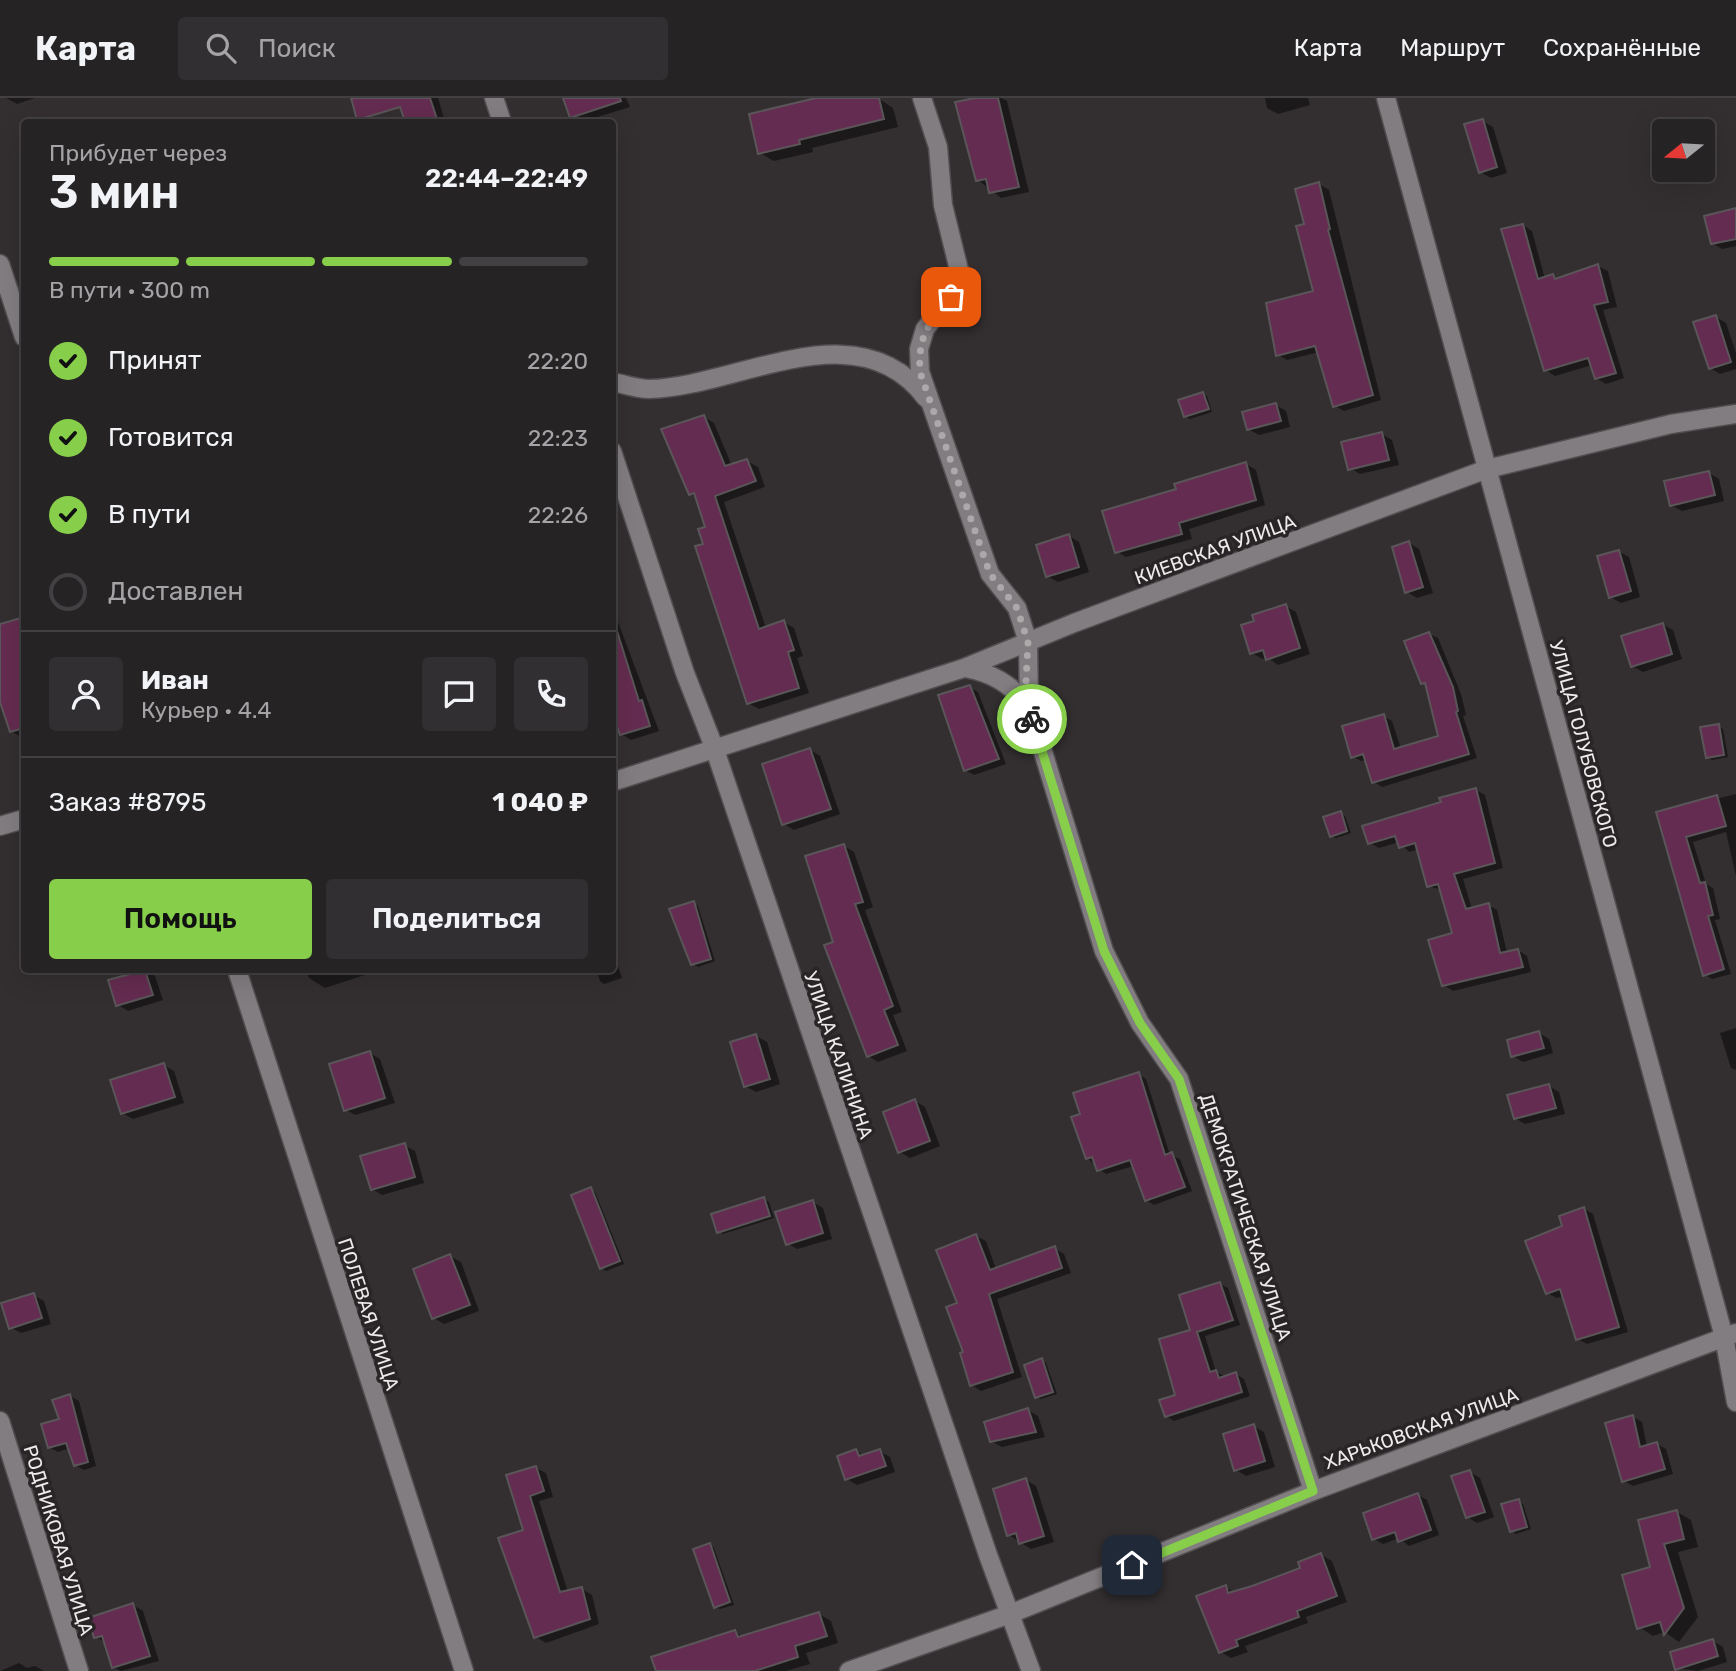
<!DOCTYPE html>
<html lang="ru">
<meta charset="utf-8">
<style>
body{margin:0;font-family:Rubik,sans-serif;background:#322f32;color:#f1f3f6;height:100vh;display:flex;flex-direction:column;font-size:26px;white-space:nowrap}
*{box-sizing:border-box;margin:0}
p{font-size:23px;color:#a4a4a7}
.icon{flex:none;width:38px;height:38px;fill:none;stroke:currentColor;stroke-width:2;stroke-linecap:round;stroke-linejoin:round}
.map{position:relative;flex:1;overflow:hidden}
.drawer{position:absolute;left:21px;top:21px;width:595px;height:854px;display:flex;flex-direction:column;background:#262325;border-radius:7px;box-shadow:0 7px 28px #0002,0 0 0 2px #424042}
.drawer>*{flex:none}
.needle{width:46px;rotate:252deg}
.tools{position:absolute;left:1652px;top:21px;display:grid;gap:14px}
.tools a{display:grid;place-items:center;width:63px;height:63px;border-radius:7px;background:#262325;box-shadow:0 7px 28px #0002,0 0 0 2px #424042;font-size:35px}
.pin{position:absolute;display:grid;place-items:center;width:60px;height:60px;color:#fff;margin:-30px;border-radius:14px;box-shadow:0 4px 10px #0006}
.courier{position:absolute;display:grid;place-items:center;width:70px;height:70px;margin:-35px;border:5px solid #87cf4a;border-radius:50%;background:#fff;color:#222;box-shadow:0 2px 9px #0007}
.summary em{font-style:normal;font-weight:600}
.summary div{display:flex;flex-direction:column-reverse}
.summary{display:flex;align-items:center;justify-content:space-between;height:119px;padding:0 28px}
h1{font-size:46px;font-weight:600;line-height:52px}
.bar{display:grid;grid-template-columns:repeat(4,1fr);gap:10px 7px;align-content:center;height:84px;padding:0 28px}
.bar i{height:9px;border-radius:5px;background:#424042}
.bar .current{background:#87cf4a}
.bar p{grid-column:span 4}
.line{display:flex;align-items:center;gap:18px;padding:0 28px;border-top:2px solid #424042}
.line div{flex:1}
.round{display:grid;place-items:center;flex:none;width:74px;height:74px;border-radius:7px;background:#322f32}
ol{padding:0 28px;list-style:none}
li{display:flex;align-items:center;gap:21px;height:77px}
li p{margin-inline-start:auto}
li .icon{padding:7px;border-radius:50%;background:#87cf4a;color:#111;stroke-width:4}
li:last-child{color:#a4a4a7}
li i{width:38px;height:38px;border:4px solid #424042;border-radius:50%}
.button{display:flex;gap:14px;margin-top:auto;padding:14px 28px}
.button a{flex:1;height:80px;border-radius:7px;background:#87cf4a;color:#111;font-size:28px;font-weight:600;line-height:80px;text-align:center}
.button a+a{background:#322f32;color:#f1f3f6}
header{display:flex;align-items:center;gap:42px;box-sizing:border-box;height:98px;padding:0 35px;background:#262325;border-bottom:2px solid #424042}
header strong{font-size:33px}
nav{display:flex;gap:38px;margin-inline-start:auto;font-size:24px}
.search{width:490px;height:63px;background:#322f32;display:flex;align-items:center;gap:18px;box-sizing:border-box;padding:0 24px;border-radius:7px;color:#a4a4a7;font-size:26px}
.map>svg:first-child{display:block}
.shadow{fill:#0007}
.building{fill:#642c50;stroke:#5a5558;stroke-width:2}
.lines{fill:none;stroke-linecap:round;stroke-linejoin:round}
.street-casing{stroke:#524e50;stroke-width:21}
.street{stroke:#827d80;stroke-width:18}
.done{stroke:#aca9aa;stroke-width:7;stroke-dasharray:0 12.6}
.route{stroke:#87cf4a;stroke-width:9}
.labels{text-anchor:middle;stroke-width:7;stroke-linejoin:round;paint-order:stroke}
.street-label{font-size:19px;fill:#edeaeb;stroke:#292527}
</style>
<header>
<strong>Карта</strong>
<div class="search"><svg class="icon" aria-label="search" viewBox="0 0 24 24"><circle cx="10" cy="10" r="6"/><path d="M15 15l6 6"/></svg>Поиск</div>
<nav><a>Карта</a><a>Маршрут</a><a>Сохранённые</a></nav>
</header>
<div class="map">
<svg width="1736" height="1573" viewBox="0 0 1736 1573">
<rect width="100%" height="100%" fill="#332f31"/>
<g class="shadow">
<path d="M6 0H35L17 6Z"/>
<path d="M400 0H438L445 24H407Z"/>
<path d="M565 0H626L630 9 581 24 572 19Z"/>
<path d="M816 0H878L893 10 898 29 812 50 813 54 774 63 760 55Z"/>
<path d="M983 0H1001L1007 3 1029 94 1001 100 978 82Z"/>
<path d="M1265 0H1308L1310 7 1278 16 1267 10Z"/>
<path d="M1482 23 1493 29 1507 75 1491 80 1480 74Z"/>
<path d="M1319 86 1329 92 1381 302 1344 313 1335 308 1319 254 1287 262 1277 256 1315 195 1306 127Z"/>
<path d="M1736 112V148L1722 151 1712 145Z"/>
<path d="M1523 127 1532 133 1545 181 1553 178 1559 181 1598 168 1608 173 1617 209 1603 212 1624 280 1606 286 1596 280 1592 267 1555 278 1546 272Z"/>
<path d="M1716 219 1726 225 1736 255V271L1720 276 1710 270Z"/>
<path d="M1203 296 1207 298 1212 314 1190 321 1185 318Z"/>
<path d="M1276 307 1286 313 1290 329 1259 337 1248 331Z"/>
<path d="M704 319 714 325 732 368 747 363 758 369 765 389 724 404 766 530 784 524 794 530 803 558 797 560 809 595 759 611 748 605 705 447 707 430 697 400 690 395Z"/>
<path d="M1382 336 1392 342 1399 367 1360 376 1350 370Z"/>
<path d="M1246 366 1256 372 1265 407 1189 431 1192 441 1126 459 1116 453 1178 392Z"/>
<path d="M1709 375 1719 381 1724 403 1682 413 1671 407Z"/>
<path d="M1069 438 1079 444 1089 474 1058 484 1047 478Z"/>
<path d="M1409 445 1419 451 1433 495 1417 500 1407 494Z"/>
<path d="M1618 453 1629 459 1640 499 1621 505 1610 499Z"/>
<path d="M612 508 659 633 631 642 621 636 612 608Z"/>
<path d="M1285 508 1296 514 1310 556 1278 567 1267 559 1262 561 1252 555Z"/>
<path d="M21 521 24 524V641L11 633 0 590V528Z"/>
<path d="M1662 526 1673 532 1682 561 1643 574 1632 568Z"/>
<path d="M1429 536 1438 540 1461 596 1466 617 1463 618 1477 660 1382 689 1374 684 1366 662 1361 663 1352 658 1383 618 1392 623 1401 651 1440 639 1428 588 1422 585Z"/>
<path d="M969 589 978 594 1006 666 974 677 965 672Z"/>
<path d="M1718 628 1723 631 1728 659 1712 662 1707 659Z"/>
<path d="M810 652 820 658 840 716 794 732 784 726Z"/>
<path d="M1476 692 1485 697 1503 770 1463 781 1472 811 1488 807 1497 812 1507 855 1518 852 1527 858 1531 874 1453 893 1444 887 1455 836 1442 792 1428 788 1419 751 1409 754 1399 744 1379 750 1370 745 1443 705Z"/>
<path d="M1736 696V778L1726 734 1693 744 1706 786 1713 790 1720 821 1715 822 1731 876 1712 881 1704 876 1658 715Z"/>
<path d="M1340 715 1345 718 1351 735 1336 740 1331 738Z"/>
<path d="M844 748 854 754 873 809 865 812 902 914 893 917 907 953 878 964 868 958Z"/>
<path d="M693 805 698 808 715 863 698 869 693 866Z"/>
<path d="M612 851 622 880 604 886 600 883 596 872H612Z"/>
<path d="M145 872 155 878 163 902 128 913 118 907Z"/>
<path d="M306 872H370L371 875 325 890 309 880Z"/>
<path d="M1736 930V972L1731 970 1720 935Z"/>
<path d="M1539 935 1549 941 1553 955 1523 964 1513 958Z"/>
<path d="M756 938 767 944 780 986 756 994 745 988Z"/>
<path d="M370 955 380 961 395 1005 355 1017 345 1011Z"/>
<path d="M164 967 174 973 184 1005 133 1021 122 1015Z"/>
<path d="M1138 976 1146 981 1170 1057 1180 1061 1192 1093 1154 1107 1146 1102 1134 1068 1106 1076 1087 1060Z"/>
<path d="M1549 988 1559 994 1565 1016 1525 1026 1515 1020Z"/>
<path d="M915 1003 925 1009 940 1048 910 1060 900 1054Z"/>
<path d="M404 1047 415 1053 424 1085 382 1097 372 1091Z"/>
<path d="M591 1091 595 1094 624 1166 606 1173 602 1170Z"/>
<path d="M764 1101 769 1104 774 1120 723 1136 719 1133Z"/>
<path d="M813 1104 823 1110 832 1141 797 1151 787 1145Z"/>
<path d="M1584 1111 1593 1116 1628 1234 1587 1246 1578 1241 1564 1198 1557 1200 1547 1195 1564 1129Z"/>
<path d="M976 1138 986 1143 996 1171 1054 1150 1064 1156 1071 1175 997 1201 1022 1279 981 1293 972 1287 960 1206Z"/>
<path d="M450 1158 461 1164 479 1213 444 1226 434 1220Z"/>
<path d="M1220 1186 1228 1190 1240 1227 1205 1238 1216 1274 1224 1278 1236 1276 1244 1281 1250 1298 1174 1323 1166 1318 1177 1298 1192 1233Z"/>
<path d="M33 1197 44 1203 51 1226 21 1235 10 1229Z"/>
<path d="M1042 1262 1046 1265 1057 1296 1041 1301 1036 1299Z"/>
<path d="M70 1298 79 1303 96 1368 84 1372 75 1367 70 1350 58 1354 49 1349Z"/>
<path d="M1028 1312 1038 1318 1045 1339 1002 1349 991 1343Z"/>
<path d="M1633 1319 1642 1324 1647 1349 1657 1346 1666 1351 1673 1376 1633 1388 1624 1383Z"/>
<path d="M1253 1328 1264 1334 1275 1369 1246 1378 1236 1372Z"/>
<path d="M856 1353 865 1358 879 1353 890 1359 895 1374 857 1387 847 1381Z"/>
<path d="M536 1370 546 1375 553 1399 539 1403 568 1494 582 1491 592 1497 599 1526 546 1545 536 1539 525 1433 508 1378Z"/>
<path d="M1470 1374 1480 1380 1494 1419 1477 1425 1467 1419Z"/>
<path d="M1026 1382 1036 1388 1054 1444 1031 1451 1009 1437Z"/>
<path d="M1418 1397 1427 1402 1439 1437 1409 1448 1399 1440 1383 1446 1374 1441Z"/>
<path d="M1518 1403 1523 1406 1531 1431 1516 1436 1512 1433Z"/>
<path d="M1677 1414 1691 1422 1698 1449 1678 1454 1698 1519 1679 1544 1665 1534 1653 1538 1639 1529 1652 1470Z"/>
<path d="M710 1447 714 1450 734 1507 720 1511 715 1509Z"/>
<path d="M1321 1457 1332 1463 1347 1504 1306 1519 1308 1525 1245 1548 1248 1554 1231 1560 1221 1554 1225 1489 1235 1495 1303 1472Z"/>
<path d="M133 1507 143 1513 159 1563 121 1573 113 1569 106 1545 96 1539Z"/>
<path d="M819 1516 831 1523 838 1545 806 1555 810 1566 786 1573H657L735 1534 744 1539Z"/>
<path d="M1713 1543 1723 1549 1727 1564 1698 1573 1677 1570Z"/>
<path d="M19 1565 27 1570 35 1568 44 1573H0Z"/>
</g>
<g class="building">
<path d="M351 0H430L438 24H405L400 9 357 22Z"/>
<path d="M563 0H620L621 3 570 20Z"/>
<path d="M816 0H879L884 21 799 42 800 46 758 56 749 16Z"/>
<path d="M975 0H998L1019 89 989 95 986 81 976 83 955 4Z"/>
<path d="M1483 21 1497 69 1479 75 1464 26Z"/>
<path d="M1319 84 1330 131 1328 132 1373 297 1333 309 1315 248 1276 258 1266 205 1313 193 1296 128 1304 126 1295 91Z"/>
<path d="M1736 110V141L1711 146 1704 118Z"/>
<path d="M1523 126 1538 181 1553 176 1555 181 1598 166 1608 204 1594 207 1616 275 1595 281 1588 260 1544 273 1501 131Z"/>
<path d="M1716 217 1731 264 1709 271 1693 224Z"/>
<path d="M1203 294 1209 311 1184 319 1178 302Z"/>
<path d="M1276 305 1281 323 1247 332 1242 314Z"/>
<path d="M704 317 725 368 747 361 756 383 715 398 759 531 784 522 794 552 788 554 799 590 747 606 695 448 703 446 698 431 705 429 694 395 689 397 661 331Z"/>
<path d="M1382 334 1389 362 1348 372 1341 344Z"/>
<path d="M1246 364 1256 402 1179 425 1182 436 1115 455 1102 413 1176 391 1174 386Z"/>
<path d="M1709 373 1715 397 1670 408 1664 383Z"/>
<path d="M1069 436 1079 469 1046 479 1036 447Z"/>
<path d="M1409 443 1423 489 1405 495 1392 449Z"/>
<path d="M1619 452 1631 493 1609 500 1597 458Z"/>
<path d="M1286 506 1300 550 1266 562 1263 552 1250 556 1241 527 1254 523 1252 517Z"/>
<path d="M21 520 24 531V630L10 634 0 604V526Z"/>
<path d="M1663 525 1672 556 1631 569 1621 538Z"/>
<path d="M612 533H617L639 603 642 602 650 628 620 637 612 614Z"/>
<path d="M1429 534 1453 589 1458 613 1456 614 1469 656 1372 685 1363 656 1351 660 1342 628 1384 616 1394 651 1438 638 1425 585 1421 586 1404 543Z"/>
<path d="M970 587 999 661 964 673 938 597Z"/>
<path d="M1719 626 1724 657 1706 660 1700 629Z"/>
<path d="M810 650 831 711 782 727 762 666Z"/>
<path d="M1476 690 1495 765 1454 776 1466 811 1489 805 1500 855 1518 851 1523 869 1442 888 1428 842 1452 835 1438 786 1427 789 1415 745 1399 750 1395 738 1368 746 1362 728 1441 704 1439 700Z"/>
<path d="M1717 697 1726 728 1686 739 1700 785 1705 784 1713 817 1708 818 1724 871 1703 878 1656 714Z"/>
<path d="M1341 713 1347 733 1330 739 1323 719Z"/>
<path d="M844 746 863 804 855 806 893 908 884 912 898 947 867 959 824 847 833 844 805 758Z"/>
<path d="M694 803 711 861 691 867 669 811Z"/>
<path d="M145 872 153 897 116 908 108 882Z"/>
<path d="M1539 933 1544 950 1511 959 1507 942Z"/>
<path d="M756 936 770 981 744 989 730 944Z"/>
<path d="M370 953 385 1000 344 1013 329 966Z"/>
<path d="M164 965 175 999 121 1016 110 982Z"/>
<path d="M1139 974 1165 1057 1172 1054 1185 1089 1145 1103 1130 1062 1097 1073 1092 1059 1086 1061 1071 1019 1080 1016 1073 995Z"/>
<path d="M1549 986 1556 1010 1514 1021 1507 997Z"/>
<path d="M915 1001 930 1043 898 1055 883 1014Z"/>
<path d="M405 1045 415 1079 371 1092 360 1058Z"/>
<path d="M591 1089 620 1163 600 1171 571 1097Z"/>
<path d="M764 1099 770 1118 717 1135 711 1116Z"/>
<path d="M813 1102 823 1135 786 1147 775 1114Z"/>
<path d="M1584 1109 1619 1229 1576 1242 1560 1191 1546 1196 1525 1143 1562 1128 1559 1118Z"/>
<path d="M976 1136 990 1172 1055 1148 1062 1170 989 1196 1013 1274 970 1288 960 1255 963 1254 946 1209 957 1205 936 1152Z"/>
<path d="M450 1156 470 1207 432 1221 413 1171Z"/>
<path d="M1220 1184 1233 1222 1197 1234 1210 1274 1216 1272 1219 1280 1236 1274 1242 1294 1165 1319 1159 1302 1175 1297 1159 1241 1190 1232 1179 1197Z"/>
<path d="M34 1195 42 1220 9 1231 1 1205Z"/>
<path d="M1042 1260 1053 1294 1035 1300 1024 1267Z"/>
<path d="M70 1296 88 1364 74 1368 66 1345 48 1350 41 1326 59 1321 52 1302Z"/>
<path d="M1028 1310 1036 1334 990 1344 984 1324Z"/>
<path d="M1633 1317 1640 1349 1657 1344 1665 1371 1622 1384 1605 1325Z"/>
<path d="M1254 1326 1265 1363 1234 1373 1223 1336Z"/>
<path d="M856 1351 859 1358 880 1351 886 1368 845 1382 837 1358Z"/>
<path d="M536 1368 544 1393 530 1398 560 1494 582 1489 590 1521 534 1540 498 1440 523 1432 506 1377Z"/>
<path d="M1470 1372 1485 1414 1466 1420 1451 1378Z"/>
<path d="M1026 1380 1044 1438 1019 1446 1016 1435 1007 1438 993 1391Z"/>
<path d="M1418 1395 1431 1432 1398 1444 1395 1434 1372 1442 1363 1415Z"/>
<path d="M1519 1401 1527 1429 1510 1434 1501 1406Z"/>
<path d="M1677 1412 1684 1441 1664 1446 1684 1510 1664 1537 1660 1524 1637 1531 1622 1477 1650 1469 1638 1422Z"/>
<path d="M710 1445 730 1504 714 1510 693 1451Z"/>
<path d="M1321 1455 1337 1498 1297 1513 1299 1519 1236 1542 1238 1548 1219 1555 1196 1498 1226 1487 1228 1495 1252 1488 1300 1470 1298 1464Z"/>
<path d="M133 1505 150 1558 112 1570 102 1538 94 1540 88 1520Z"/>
<path d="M819 1514 827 1538 795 1548 798 1559 755 1573H656L651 1559 735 1532 738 1539Z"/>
<path d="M1713 1541 1718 1558 1675 1572 1670 1554Z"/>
</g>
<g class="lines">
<g class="street-casing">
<g id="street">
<path d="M494 0 502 24"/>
<path d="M922 0 938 49 943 107 959 172 951 199 925 231 919 251 920 274 990 476 1017 510 1028 544 1029 608 1104 853 1140 925 1179 981 1313 1393"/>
<path d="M1386 0 1724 1239 1736 1304"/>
<path d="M0 166 24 239"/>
<path d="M612 284C624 286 637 291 649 291 738 289 858 209 926 300"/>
<path d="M612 353 685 575 714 649 988 1457 1031 1573"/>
<path d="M965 570C993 575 1010 586 1029 608"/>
<path d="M612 684 964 570 1074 525 1487 371 1671 326 1736 316"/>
<path d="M0 728 24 721"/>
<path d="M237 872 464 1573"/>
<path d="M0 1323 79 1573"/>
<path d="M849 1573 1010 1516 1313 1393 1736 1235"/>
</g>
</g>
<use href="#street" class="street"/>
</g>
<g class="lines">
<path class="done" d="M951 199C928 227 918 237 920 274L990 476 1017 510 1028 544 1026 582 1032 621"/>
<path class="route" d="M1032 621 1104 853 1140 925 1179 981 1313 1393 1132 1467"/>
</g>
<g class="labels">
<g class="street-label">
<text transform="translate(1215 451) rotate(-20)" y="7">КИЕВСКАЯ УЛИЦА</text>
<text transform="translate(1584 646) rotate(75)" y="7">УЛИЦА ГОЛУБОВСКОГО</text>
<text transform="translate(839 957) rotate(71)" y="7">УЛИЦА КАЛИНИНА</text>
<text transform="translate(1246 1119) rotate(72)" y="7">ДЕМОКРАТИЧЕСКАЯ УЛИЦА</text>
<text transform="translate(369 1216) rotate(72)" y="7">ПОЛЕВАЯ УЛИЦА</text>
<text transform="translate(1421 1330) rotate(-20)" y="7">ХАРЬКОВСКАЯ УЛИЦА</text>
<text transform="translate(59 1442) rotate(73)" y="7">РОДНИКОВАЯ УЛИЦА</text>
</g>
</g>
</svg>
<div class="tools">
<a><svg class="needle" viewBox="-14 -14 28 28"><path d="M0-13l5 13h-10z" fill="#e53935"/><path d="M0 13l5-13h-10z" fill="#a4a4a7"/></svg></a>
</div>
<div class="pin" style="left:951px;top:199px;background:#ea580c"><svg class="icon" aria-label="bag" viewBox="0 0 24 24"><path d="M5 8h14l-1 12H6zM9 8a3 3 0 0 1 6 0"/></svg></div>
<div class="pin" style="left:1132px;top:1467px;background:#1f2937"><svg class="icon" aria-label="home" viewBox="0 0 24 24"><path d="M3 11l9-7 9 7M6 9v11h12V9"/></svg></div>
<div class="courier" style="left:1032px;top:621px"><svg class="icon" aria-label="bike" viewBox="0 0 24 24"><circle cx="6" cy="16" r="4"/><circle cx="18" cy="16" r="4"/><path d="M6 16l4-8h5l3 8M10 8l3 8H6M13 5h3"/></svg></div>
<section class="drawer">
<div class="summary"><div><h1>3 мин</h1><p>Прибудет через</p></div><em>22:44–22:49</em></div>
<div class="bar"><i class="current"></i><i class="current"></i><i class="current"></i><i></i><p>В пути · 300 m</p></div>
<ol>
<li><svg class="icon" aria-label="check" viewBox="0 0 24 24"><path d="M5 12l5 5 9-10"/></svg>Принят<p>22:20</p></li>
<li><svg class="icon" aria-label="check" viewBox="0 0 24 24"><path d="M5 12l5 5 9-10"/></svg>Готовится<p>22:23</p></li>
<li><svg class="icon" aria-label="check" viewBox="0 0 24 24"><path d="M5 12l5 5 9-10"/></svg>В пути<p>22:26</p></li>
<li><i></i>Доставлен</li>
</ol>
<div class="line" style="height:126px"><a class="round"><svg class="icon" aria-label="person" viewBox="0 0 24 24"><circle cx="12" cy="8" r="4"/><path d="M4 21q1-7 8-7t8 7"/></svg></a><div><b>Иван</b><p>Курьер · 4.4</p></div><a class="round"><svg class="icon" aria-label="chat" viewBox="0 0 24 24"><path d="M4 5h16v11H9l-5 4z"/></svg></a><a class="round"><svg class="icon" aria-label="phone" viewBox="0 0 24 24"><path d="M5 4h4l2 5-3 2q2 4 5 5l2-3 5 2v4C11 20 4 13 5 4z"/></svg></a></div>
<div class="line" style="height:91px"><div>Заказ #8795</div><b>1 040 ₽</b></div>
<div class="button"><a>Помощь</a><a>Поделиться</a></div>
</section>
</div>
